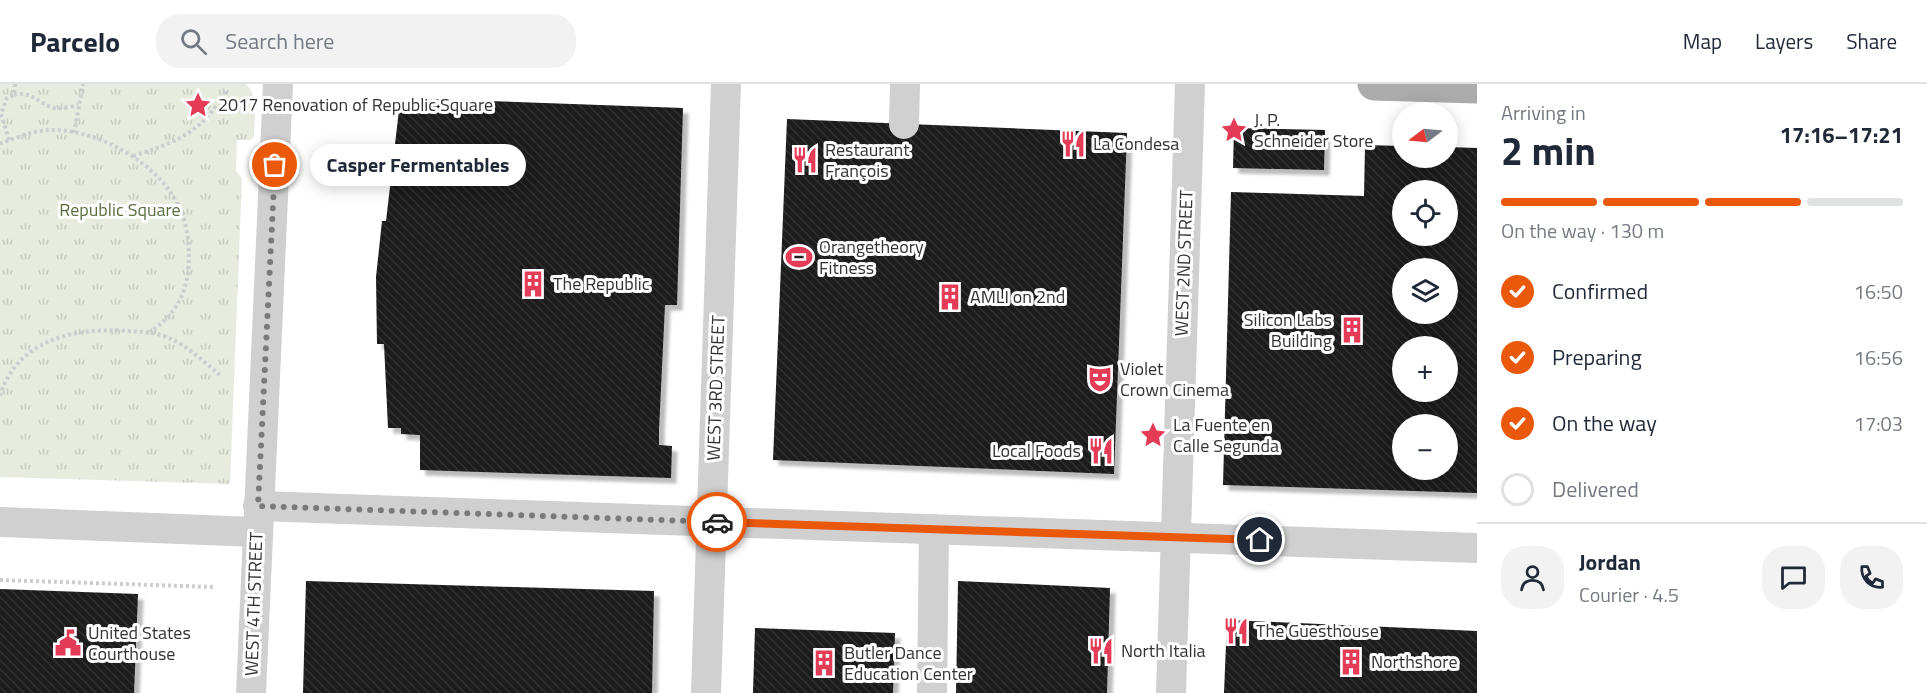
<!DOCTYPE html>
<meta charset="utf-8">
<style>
body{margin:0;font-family:"Titillium Web",sans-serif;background:#f2f2f3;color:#1f2937;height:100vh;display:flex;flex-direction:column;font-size:22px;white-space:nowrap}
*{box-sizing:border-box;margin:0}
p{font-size:20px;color:#747a83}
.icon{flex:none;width:33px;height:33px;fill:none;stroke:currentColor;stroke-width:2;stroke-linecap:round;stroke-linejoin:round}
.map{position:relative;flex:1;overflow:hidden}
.sheet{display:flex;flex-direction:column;background:#fff;width:450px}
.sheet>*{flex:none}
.needle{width:39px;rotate:254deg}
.fabs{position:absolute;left:1392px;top:18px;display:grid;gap:12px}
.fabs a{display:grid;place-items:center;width:66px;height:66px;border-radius:50%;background:#fff;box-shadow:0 3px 15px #0003;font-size:30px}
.pin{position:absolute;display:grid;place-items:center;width:51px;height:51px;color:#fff;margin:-26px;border:3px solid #fff;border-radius:50%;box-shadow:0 2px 6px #0007}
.courier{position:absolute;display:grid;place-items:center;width:60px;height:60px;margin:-30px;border:4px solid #ea580c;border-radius:50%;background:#fff;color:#222;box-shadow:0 2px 8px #0007}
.bubble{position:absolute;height:42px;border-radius:21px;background:#fff;box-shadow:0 3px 15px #0003;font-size:20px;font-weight:700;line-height:42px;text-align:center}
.summary em{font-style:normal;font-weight:700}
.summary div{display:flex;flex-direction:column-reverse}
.summary{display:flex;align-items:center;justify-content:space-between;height:102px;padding:0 24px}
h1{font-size:39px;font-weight:700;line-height:45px}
.bar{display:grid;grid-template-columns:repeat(4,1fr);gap:9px 6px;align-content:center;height:72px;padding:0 24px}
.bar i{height:8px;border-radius:4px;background:#e0e1e3}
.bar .selected{background:#ea580c}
.bar p{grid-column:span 4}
.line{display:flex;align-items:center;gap:15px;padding:0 24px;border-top:2px solid #e0e1e3}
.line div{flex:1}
.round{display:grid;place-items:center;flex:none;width:63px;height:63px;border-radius:24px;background:#f2f2f3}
ol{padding:0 24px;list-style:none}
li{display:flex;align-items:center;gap:18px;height:66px}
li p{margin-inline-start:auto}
li .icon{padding:6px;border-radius:50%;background:#ea580c;color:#fff;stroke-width:4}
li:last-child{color:#747a83}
li i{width:33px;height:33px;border:3px solid #e0e1e3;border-radius:50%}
header{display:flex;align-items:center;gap:36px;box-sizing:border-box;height:84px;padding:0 30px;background:#fff;border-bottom:2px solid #e0e1e3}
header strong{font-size:28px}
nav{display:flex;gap:33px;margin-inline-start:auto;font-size:21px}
.search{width:420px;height:54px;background:#f2f2f3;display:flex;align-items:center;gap:15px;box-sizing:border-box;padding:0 21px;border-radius:24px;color:#747a83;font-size:22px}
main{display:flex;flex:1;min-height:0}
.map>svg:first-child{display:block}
.grass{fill:url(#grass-tufts)}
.building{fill:url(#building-back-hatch);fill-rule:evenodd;filter:url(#shadow)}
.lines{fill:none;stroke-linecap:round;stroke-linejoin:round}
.path{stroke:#cdcdcd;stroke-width:4;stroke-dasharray:3 3;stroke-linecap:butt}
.minor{stroke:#d0d0d0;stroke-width:30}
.major{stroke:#ababab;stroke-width:33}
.done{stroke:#7a7a7a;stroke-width:6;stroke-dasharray:0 10.8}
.route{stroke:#ea580c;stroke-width:8}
.labels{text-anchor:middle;stroke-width:6;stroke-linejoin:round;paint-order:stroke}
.poi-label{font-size:18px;fill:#333;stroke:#fff;text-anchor:start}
.park-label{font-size:18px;fill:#5a6f3f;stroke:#fff}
.street-label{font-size:18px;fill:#333;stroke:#fff}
</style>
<header>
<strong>Parcelo</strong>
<div class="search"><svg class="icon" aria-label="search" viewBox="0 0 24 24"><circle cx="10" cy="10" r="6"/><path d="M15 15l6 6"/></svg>Search here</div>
<nav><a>Map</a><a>Layers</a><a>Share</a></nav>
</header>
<main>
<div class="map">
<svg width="1477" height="609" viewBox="0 0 1477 609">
<defs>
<pattern id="grass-tufts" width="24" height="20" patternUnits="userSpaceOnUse" patternTransform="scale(1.5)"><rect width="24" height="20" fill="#e7ecdf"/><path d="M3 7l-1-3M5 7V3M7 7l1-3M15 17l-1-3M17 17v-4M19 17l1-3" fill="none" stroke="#c7cbc0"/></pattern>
<pattern id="building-back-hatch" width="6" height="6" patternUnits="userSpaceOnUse" patternTransform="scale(1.5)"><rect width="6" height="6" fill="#1a1a1a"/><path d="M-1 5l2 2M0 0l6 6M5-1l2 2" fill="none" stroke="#333"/></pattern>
<filter id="shadow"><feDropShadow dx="5.5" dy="5.5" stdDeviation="1.5" flood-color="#0004"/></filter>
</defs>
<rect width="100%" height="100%" fill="#fff"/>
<path class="grass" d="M0 0H246C259 12 254 36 254 53L250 56H237L236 87 242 94 230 400 0 393Z"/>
<g class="building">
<path d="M431 15 683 24 677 221H665L659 346V361L672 362 671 394 420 386V351L401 350V344H388L384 260H377L376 193 382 137H386L399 26H430Z"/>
<path d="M787 35 1127 49 1114 390 773 376Z"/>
<path d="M1234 44 1325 46 1324 86 1233 84Z"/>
<path d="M1365 61 1402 62V74H1448V63L1477 64V409L1223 401 1231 108 1364 112ZM1402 106H1448V152H1402ZM1402 184H1448V230H1402ZM1402 262H1448V308H1402ZM1402 340H1448V386H1402Z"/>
<path d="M306 497 654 507 652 609H303Z"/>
<path d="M958 497 1110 504 1107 609H956Z"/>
<path d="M0 505 138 510 134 609H0Z"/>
<path d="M1227 536 1477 547V609H1224Z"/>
<path d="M755 544 895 549 893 609H753Z"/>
</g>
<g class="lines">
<g class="path">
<path d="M14 11C31 6 39 20 54 24 62 25 71 23 78 21"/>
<path d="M74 49 83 0"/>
<path d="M9 56 1 30 7 14 14 11 15 0"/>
<path d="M0 60C15 54 32 47 49 46 97 44 161 80 180 125 189 145 190 168 188 189 184 216 172 233 150 248"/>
<path d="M133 72C177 58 205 47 227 4"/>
<path d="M0 312C17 255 76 243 128 247 142 248 156 248 169 254 188 262 205 279 221 292"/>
<path d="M0 496 214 503"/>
</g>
<g class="minor">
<path d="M904 40 905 0"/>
<path d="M258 422 1477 464"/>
<path d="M0 438 257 448"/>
<path d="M251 609 278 0"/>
<path d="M706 609 726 0"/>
<path d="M932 609 934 445"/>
<path d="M1171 609 1190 0"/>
</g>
<path class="major" d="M1374 0 1477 3"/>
</g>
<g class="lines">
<path class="done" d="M275 81 258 422 717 438"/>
<path class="route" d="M717 438 1260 456"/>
</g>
<defs>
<g id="sight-bare" transform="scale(2.07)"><path d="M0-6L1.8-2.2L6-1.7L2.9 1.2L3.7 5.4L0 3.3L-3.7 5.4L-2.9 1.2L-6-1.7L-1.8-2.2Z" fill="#e43b57" stroke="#fff" stroke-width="2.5" paint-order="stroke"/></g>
<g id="restaurant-bare" transform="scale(2.07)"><path d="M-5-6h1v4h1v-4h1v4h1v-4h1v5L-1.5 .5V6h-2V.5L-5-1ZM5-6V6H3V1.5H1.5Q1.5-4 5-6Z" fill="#e43b57" stroke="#fff" stroke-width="2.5" paint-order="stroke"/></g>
<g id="stadium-bare" transform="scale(2.07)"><path d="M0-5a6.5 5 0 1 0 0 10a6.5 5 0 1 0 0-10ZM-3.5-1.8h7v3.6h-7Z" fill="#e43b57" stroke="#fff" stroke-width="2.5" paint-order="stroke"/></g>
<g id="building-bare" transform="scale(2.07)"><path d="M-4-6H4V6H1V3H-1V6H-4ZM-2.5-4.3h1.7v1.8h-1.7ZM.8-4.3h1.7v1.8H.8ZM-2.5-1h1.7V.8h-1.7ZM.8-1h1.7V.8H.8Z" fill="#e43b57" stroke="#fff" stroke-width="2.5" paint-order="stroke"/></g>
<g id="theatre-bare" transform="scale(2.07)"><path d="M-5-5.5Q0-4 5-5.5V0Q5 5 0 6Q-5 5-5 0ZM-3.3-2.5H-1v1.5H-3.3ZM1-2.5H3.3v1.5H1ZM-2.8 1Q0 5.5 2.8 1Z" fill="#e43b57" stroke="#fff" stroke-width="2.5" paint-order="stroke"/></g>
<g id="civic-bare" transform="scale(2.07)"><path d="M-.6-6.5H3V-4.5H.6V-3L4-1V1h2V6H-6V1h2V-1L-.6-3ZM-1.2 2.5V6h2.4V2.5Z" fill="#e43b57" stroke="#fff" stroke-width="2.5" paint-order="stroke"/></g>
</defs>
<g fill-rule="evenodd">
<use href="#sight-bare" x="198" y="21"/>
<use href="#sight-bare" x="1234" y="46"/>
<use href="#restaurant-bare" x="1073" y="60"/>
<use href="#restaurant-bare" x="805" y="76"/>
<use href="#stadium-bare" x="799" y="173"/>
<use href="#building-bare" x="533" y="200"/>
<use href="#building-bare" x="950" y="213"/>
<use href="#building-bare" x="1352" y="246"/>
<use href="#theatre-bare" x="1100" y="295"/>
<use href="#sight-bare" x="1153" y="351"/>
<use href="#restaurant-bare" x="1101" y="367"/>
<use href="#restaurant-bare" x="1236" y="547"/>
<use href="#civic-bare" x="68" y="559"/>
<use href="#restaurant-bare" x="1101" y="567"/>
<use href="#building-bare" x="1351" y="578"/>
<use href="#building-bare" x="824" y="579"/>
</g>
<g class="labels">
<g class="poi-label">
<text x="218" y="27">2017 Renovation of Republic Square</text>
<text x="1254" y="42">J. P.<tspan x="1254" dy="21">Schneider Store</tspan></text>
<text x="1093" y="66">La Condesa</text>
<text x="825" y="72">Restaurant<tspan x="825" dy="21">François</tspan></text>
<text x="819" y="169">Orangetheory<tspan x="819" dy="21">Fitness</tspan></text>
<text x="553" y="206">The Republic</text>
<text x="970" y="219">AMLI on 2nd</text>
<text x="1332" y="242" text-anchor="end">Silicon Labs<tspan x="1332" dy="21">Building</tspan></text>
<text x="1120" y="291">Violet<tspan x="1120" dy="21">Crown Cinema</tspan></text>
<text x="1173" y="347">La Fuente en<tspan x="1173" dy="21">Calle Segunda</tspan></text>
<text x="1081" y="373" text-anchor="end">Local Foods</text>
<text x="1256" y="553">The Guesthouse</text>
<text x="88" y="555">United States<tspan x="88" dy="21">Courthouse</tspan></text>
<text x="1121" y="573">North Italia</text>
<text x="844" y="575">Butler Dance<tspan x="844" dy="21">Education Center</tspan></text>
<text x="1371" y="584">Northshore</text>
</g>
<g class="park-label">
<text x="120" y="132">Republic Square</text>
</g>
<g class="street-label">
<text transform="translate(1184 179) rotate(-88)" y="6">WEST 2ND STREET</text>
<text transform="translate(716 304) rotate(-88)" y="6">WEST 3RD STREET</text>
<text transform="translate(254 520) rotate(-88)" y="6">WEST 4TH STREET</text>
</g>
</g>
</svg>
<div class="fabs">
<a><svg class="needle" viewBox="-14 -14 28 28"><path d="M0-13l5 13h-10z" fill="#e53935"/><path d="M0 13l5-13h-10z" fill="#747a83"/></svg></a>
<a><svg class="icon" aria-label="locate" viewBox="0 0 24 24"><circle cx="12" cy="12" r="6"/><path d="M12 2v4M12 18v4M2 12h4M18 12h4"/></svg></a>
<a><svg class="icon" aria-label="layers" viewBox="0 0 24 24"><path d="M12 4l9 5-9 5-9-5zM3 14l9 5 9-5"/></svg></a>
<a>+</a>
<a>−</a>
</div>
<div class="pin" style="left:275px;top:81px;background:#ea580c"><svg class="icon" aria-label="bag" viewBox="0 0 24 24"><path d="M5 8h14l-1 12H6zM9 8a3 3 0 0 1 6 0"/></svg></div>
<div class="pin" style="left:1260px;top:456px;background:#1f2937"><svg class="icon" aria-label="home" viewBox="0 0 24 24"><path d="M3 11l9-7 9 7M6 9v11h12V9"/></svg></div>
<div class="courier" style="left:717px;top:438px"><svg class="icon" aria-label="car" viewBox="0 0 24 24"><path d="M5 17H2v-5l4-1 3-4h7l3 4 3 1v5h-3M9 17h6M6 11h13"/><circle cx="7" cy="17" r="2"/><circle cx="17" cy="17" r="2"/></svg></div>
<div class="bubble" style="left:310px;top:60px;width:216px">Casper Fermentables</div>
</div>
<section class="sheet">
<div class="summary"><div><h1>2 min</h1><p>Arriving in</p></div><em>17:16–17:21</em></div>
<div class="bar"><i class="selected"></i><i class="selected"></i><i class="selected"></i><i></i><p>On the way · 130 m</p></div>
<ol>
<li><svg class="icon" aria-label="check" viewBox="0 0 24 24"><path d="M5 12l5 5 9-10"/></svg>Confirmed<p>16:50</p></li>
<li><svg class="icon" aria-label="check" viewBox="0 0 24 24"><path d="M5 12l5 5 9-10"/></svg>Preparing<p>16:56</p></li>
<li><svg class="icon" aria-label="check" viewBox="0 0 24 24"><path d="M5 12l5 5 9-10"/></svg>On the way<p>17:03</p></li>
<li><i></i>Delivered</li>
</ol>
<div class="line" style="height:108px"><a class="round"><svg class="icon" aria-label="person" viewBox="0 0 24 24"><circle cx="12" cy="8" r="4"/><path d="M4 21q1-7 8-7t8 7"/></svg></a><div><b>Jordan</b><p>Courier · 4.5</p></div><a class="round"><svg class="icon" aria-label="chat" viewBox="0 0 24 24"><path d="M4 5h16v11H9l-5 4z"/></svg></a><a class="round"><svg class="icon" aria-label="phone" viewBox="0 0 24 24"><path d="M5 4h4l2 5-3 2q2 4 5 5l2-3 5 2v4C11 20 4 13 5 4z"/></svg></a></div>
</section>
</main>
